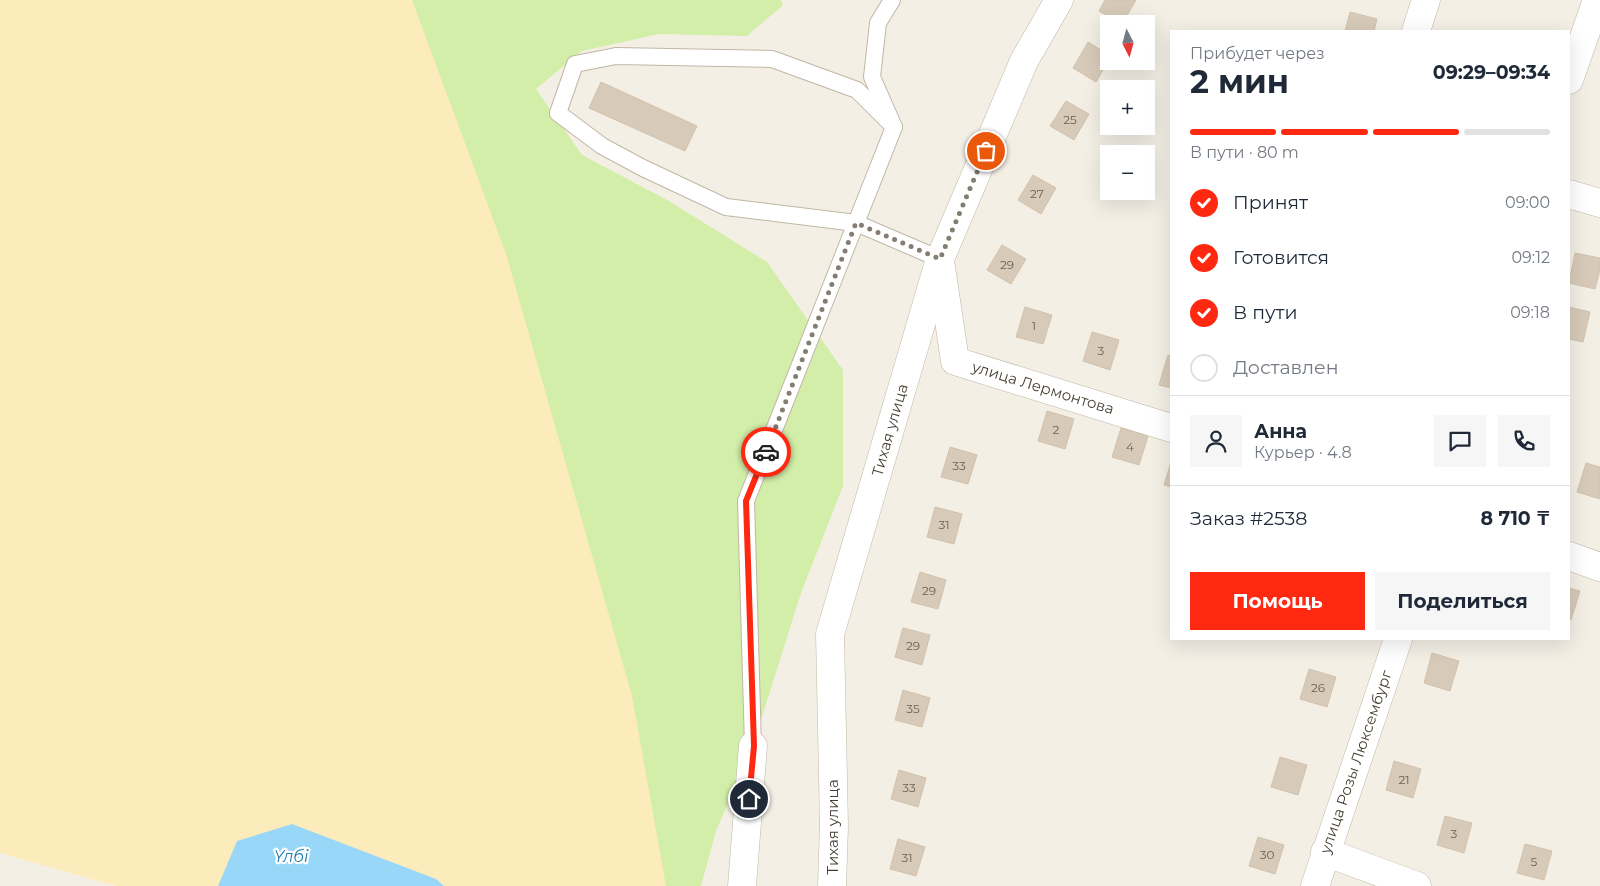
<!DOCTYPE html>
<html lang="ru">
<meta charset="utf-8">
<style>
body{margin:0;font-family:Montserrat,sans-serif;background:#f6f6f7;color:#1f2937;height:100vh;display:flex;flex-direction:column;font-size:19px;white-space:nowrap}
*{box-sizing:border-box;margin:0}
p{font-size:16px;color:#747a83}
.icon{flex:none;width:28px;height:28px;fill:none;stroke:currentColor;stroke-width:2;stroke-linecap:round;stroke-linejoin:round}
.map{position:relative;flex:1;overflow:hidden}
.sheet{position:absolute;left:1170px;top:30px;width:400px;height:610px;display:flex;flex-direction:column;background:#fff;border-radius:0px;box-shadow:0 5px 20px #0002}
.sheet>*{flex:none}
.needle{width:32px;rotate:174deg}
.controls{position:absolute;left:1100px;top:15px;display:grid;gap:10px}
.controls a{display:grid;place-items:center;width:55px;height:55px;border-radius:0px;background:#fff;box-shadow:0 5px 20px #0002;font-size:25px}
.pin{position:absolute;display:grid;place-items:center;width:42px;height:42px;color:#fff;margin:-21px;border:2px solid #fff;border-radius:50%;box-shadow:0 1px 5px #0007}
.courier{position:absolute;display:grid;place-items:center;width:50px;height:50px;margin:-25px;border:4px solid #ff2811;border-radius:50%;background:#fff;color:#222;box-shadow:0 1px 6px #0007}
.head em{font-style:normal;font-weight:700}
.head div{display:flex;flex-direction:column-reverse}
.head{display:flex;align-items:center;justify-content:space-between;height:85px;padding:0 20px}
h1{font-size:32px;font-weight:700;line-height:38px}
.bar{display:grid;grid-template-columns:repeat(4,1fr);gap:8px 5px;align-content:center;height:60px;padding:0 20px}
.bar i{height:6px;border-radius:4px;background:#e0e1e3}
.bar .active{background:#ff2811}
.bar p{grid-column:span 4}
.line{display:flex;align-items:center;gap:12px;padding:0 20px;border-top:1px solid #e0e1e3}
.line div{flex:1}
.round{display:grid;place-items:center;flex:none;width:52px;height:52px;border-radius:0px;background:#f6f6f7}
ol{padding:0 20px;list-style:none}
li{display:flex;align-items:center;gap:15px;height:55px}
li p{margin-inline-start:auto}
li .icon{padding:5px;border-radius:50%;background:#ff2811;color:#fff;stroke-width:4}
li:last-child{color:#747a83}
li i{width:28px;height:28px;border:2px solid #e0e1e3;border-radius:50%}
.action{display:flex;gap:10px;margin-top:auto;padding:10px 20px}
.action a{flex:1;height:58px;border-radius:0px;background:#ff2811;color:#fff;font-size:20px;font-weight:700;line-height:58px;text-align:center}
.action a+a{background:#f6f6f7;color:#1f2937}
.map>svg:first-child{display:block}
.green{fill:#d2eea8}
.sand{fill:#fdecbb}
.water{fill:#99d7f8}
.building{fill:#d7cab9;stroke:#d3c1ab}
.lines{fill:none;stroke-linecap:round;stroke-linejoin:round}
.lane-casing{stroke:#c1b6a6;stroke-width:18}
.street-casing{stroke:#c1b6a6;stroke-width:29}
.lane{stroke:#fff;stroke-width:16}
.street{stroke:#fff;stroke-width:28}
.done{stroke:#847d71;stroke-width:5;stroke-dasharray:0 9}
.route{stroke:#ff2811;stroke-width:6}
.labels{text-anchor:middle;stroke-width:4.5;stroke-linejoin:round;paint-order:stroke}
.number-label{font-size:12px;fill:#6b6254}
.street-label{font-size:15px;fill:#473f33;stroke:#fff}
.water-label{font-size:16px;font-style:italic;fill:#1e79ae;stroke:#fff}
</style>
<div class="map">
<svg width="1600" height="886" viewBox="0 0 1600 886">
<rect width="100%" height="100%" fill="#f4efe5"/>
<path class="green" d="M157 0H781L783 5 747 36 659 34 582 51 536 89 582 155 669 201 767 262 843 370V486L801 593 753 745 716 831 701 886H522Z"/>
<path class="sand" d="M0 0H412L506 254 632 696 666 886H116L0 853Z"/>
<path class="water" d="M292 824 436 879 444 886H218L237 841Z"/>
<g class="building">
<path d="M1105 0H1136L1122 24 1099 11Z"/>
<path d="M1350 12 1377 19 1374 31H1345Z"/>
<path d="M1088 42 1109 55V60L1096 82 1073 68Z"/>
<path d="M601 82 697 126 685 151 589 108Z"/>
<path d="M1066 101 1089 114 1074 140 1050 126Z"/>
<path d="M1033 175 1056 188 1041 214 1018 200Z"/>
<path d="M1002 245 1026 259 1011 284 987 270Z"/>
<path d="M1575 253 1600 258V270L1595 289 1569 283Z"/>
<path d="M1025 307 1052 315 1043 344 1016 337Z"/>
<path d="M1569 307 1590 312 1583 342 1569 339Z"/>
<path d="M1092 332 1119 340 1110 370 1083 361Z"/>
<path d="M1168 355 1171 356V388L1159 385Z"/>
<path d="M1047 411 1074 419 1065 449 1038 441Z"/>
<path d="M1121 428 1148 436 1139 465 1112 457Z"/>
<path d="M950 447 977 455 968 484 941 477Z"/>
<path d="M1171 462V487L1164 485Z"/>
<path d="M1586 463 1600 467V499L1577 492Z"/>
<path d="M935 507 962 514 954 544 927 537Z"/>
<path d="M920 572 946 580 938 609 911 602Z"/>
<path d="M1569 588 1580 591 1571 620 1569 619Z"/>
<path d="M903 628 930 635 922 665 895 657Z"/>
<path d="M1432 653 1459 661 1450 691 1424 683Z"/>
<path d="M1309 669 1336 677 1327 707 1300 699Z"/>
<path d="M903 690 930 698 922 727 895 720Z"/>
<path d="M1280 757 1307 765 1298 795 1271 787Z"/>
<path d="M1394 761 1421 769 1413 798 1386 790Z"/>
<path d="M899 770 926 778 918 807 891 799Z"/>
<path d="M1445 816 1472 823 1464 853 1437 845Z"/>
<path d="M1258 837 1284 845 1275 874 1249 866Z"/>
<path d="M898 839 925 847 916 876 890 869Z"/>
<path d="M1525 844 1552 851 1544 880 1517 873Z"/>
</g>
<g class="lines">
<g class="lane-casing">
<g id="lane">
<path d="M892 0 878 23 872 77 894 127 856 223 940 259"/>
<path d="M753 746 746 501 856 223 726 207 643 168 602 146 558 113 575 64 616 56 772 59 857 90 894 127"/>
</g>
</g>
<g class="street-casing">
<g id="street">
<path d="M1416 31 1426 0"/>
<path d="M1569 80 1597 0"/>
<path d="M1569 194 1600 203"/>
<path d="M941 267 955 361 1171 428"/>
<path d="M1569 556 1600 567"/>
<path d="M1325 852 1417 886"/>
<path d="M742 886 753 746"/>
<path d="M832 886 834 826 830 634 940 259 1024 61 1059 0"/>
<path d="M1315 886 1398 639"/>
</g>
</g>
<use href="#lane" class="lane"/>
<use href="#street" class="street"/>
</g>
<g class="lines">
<path class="done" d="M766 452 856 223 940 259 986 151"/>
<path class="route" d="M749 799 754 746 746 501 766 452"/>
</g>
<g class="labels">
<g class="number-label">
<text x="1070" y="124">25</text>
<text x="1037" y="198">27</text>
<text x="1007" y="269">29</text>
<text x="1034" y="330">1</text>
<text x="1101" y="355">3</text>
<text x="1056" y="434">2</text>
<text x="1130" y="451">4</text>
<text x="959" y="470">33</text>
<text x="944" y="529">31</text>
<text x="929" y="595">29</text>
<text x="913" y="650">29</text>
<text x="1318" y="692">26</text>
<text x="913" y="713">35</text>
<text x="1404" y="784">21</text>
<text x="909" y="792">33</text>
<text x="1454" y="838">3</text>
<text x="1267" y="859">30</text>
<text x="907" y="862">31</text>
<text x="1534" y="866">5</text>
</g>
<g class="street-label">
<text transform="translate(1043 388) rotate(17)" y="5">улица Лермонтова</text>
<text transform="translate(890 430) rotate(-74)" y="5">Тихая улица</text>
<text transform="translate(1356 762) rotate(-71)" y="5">улица Розы Люксембург</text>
<text transform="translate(833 827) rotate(-90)" y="5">Тихая улица</text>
</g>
<g class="water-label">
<text x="291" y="862">Үлбі</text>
</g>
</g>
</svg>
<div class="controls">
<a><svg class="needle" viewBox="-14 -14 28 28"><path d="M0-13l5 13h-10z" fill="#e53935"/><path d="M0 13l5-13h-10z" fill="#747a83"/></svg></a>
<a>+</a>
<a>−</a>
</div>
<div class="pin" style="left:986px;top:151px;background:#ea580c"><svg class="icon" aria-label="bag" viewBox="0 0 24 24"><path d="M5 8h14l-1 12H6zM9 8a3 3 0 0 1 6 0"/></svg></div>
<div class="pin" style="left:749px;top:799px;background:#1f2937"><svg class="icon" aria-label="home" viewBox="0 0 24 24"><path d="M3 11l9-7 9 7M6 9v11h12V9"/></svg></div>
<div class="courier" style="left:766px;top:452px"><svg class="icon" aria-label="car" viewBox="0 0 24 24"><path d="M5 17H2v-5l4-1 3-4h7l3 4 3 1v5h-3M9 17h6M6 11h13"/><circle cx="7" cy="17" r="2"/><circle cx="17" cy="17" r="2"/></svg></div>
<section class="sheet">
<div class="head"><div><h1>2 мин</h1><p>Прибудет через</p></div><em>09:29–09:34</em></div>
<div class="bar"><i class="active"></i><i class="active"></i><i class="active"></i><i></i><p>В пути · 80 m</p></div>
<ol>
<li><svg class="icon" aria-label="check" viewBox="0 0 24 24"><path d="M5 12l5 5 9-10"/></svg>Принят<p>09:00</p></li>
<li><svg class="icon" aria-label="check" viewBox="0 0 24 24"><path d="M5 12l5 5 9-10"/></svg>Готовится<p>09:12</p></li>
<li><svg class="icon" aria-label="check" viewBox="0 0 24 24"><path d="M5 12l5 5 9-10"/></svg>В пути<p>09:18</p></li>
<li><i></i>Доставлен</li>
</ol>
<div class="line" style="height:90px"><a class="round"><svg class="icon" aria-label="person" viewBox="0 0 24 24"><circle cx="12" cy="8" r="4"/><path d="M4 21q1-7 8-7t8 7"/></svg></a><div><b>Анна</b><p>Курьер · 4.8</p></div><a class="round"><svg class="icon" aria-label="chat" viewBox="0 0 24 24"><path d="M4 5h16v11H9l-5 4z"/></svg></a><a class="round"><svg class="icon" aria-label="phone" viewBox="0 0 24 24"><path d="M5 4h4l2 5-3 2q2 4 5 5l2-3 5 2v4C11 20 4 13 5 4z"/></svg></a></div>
<div class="line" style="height:65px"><div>Заказ #2538</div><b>8 710 ₸</b></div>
<div class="action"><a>Помощь</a><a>Поделиться</a></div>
</section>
</div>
